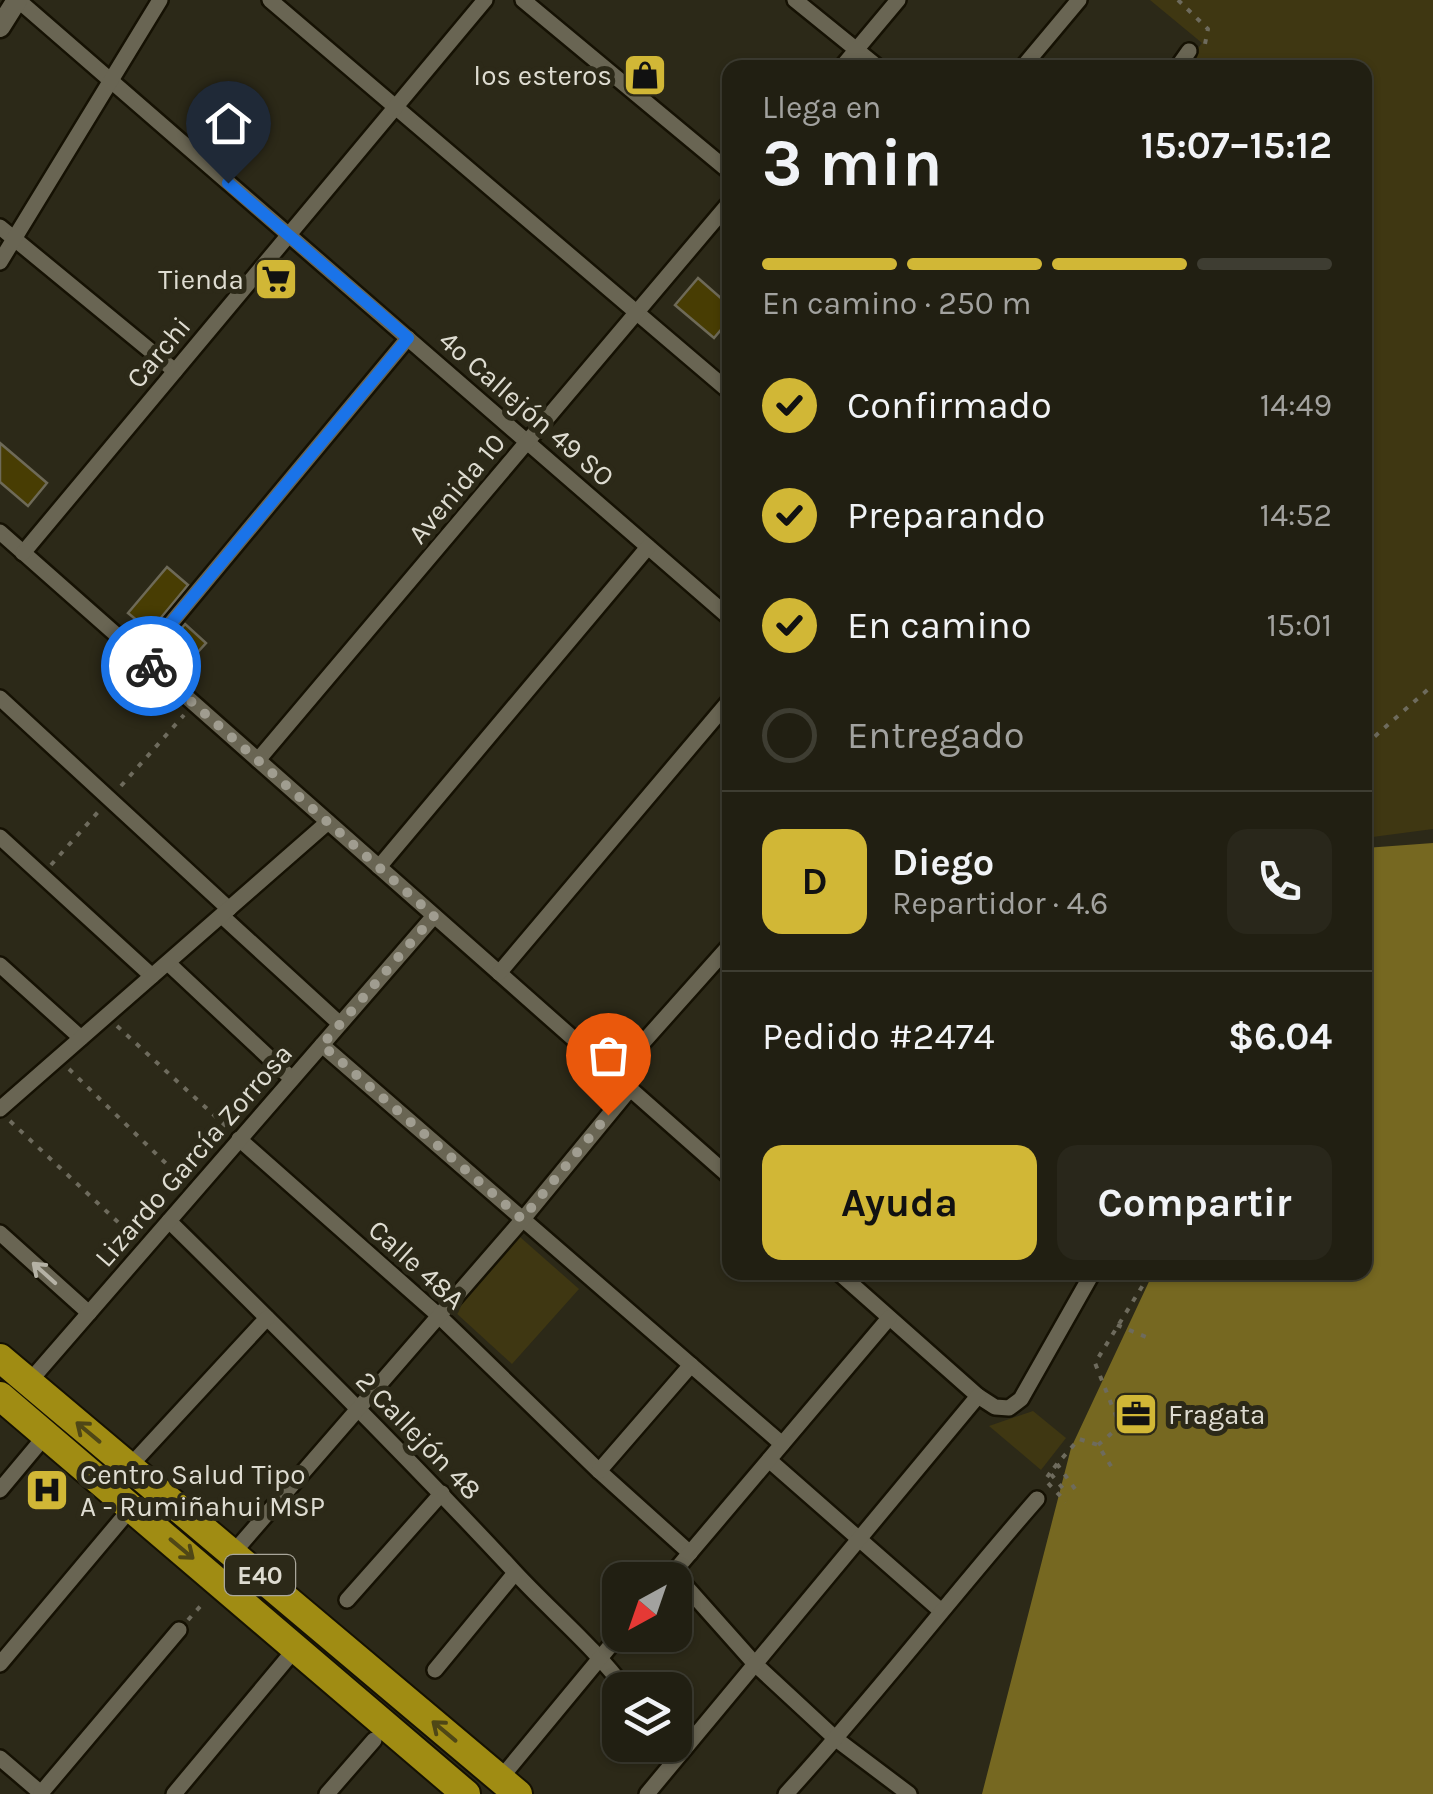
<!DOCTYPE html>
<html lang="es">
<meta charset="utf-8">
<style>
body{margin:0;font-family:Karla,sans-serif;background:#29271b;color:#f1f3f6;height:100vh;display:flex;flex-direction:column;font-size:38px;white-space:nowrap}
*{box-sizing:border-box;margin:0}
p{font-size:32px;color:#a2a29f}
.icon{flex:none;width:55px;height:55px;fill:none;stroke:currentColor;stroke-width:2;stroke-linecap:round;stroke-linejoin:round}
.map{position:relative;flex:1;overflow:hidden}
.drawer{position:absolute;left:722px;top:60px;width:650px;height:1220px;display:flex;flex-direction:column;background:#211f12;border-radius:20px;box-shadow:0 2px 8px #0004,0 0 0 2px #3e3d32}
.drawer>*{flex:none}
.needle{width:65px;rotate:220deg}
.buttons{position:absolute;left:602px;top:1562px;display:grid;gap:20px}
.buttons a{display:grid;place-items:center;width:90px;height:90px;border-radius:20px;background:#211f12;box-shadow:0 2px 8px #0004,0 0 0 2px #3e3d32;font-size:50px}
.pin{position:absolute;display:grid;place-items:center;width:85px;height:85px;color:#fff;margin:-102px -42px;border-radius:50% 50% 50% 0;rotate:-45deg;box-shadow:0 0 10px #0007}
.pin .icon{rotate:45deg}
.courier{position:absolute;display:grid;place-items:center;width:100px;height:100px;margin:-50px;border:8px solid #1a73e8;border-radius:50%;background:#fff;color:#222;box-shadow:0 2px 12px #0007}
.overview em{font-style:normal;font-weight:700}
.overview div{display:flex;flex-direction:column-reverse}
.overview{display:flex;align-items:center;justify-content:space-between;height:170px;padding:0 40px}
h1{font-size:65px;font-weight:700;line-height:75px}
.bar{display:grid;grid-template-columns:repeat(4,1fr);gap:15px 10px;align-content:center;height:120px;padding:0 40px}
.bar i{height:12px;border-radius:8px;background:#3e3d32}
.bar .on{background:#d1b736}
.bar p{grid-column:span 4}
.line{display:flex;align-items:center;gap:25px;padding:0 40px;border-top:2px solid #3e3d32}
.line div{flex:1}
.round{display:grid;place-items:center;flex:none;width:105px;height:105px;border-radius:20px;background:#29271b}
ol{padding:0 40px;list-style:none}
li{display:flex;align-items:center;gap:30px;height:110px}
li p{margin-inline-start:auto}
li .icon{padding:10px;border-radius:50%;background:#d1b736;color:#111;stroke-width:4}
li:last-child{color:#a2a29f}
li i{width:55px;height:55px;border:5px solid #3e3d32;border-radius:50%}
.action{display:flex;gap:20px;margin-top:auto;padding:20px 40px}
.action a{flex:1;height:115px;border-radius:20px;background:#d1b736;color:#111;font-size:40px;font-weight:700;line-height:115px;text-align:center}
.action a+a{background:#29271b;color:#f1f3f6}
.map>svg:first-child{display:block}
.green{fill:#3f3712}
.water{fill:#766821}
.building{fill:#483d03;stroke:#6e6a58;stroke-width:2.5}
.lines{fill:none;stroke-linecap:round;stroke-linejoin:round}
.minor-casing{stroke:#151103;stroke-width:20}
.tertiary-casing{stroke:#151103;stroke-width:25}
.trunk-casing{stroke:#151103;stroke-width:32}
.path{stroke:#6e6b5d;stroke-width:4;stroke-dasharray:5 8;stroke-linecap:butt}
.minor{stroke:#696553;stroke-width:15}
.tertiary{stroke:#696553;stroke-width:20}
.trunk{stroke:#a08c13;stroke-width:28}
.oneway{stroke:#b5b2a5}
.oneway2{stroke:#4f4716}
.done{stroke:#a09d90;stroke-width:10;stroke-dasharray:0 18}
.route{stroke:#1a73e8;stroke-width:12}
.labels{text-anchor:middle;stroke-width:10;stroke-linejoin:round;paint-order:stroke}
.shield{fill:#2c2918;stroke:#a9a69a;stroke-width:2.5}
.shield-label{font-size:25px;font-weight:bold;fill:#dedcd1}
.poi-label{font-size:28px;fill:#dedcd1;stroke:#2c2918;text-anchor:end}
.street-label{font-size:28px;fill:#dedcd1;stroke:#2c2918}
</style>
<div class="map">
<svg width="1433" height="1794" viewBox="0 0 1433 1794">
<rect width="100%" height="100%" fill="#2c2918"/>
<g class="green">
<path d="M1150 0H1433V829L1365 838V68L1184 67 1202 43Z"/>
<path d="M520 1237 579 1289 512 1364 455 1312Z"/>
<path d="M1033 1411 1066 1438 1041 1470 989 1426Z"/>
</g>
<path class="water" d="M1433 843V1794H982L1071 1448 1153 1273 1365 1272V848Z"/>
<g class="building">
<path d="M698 278 730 306V319L714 338 675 305Z"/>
<path d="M0 443 47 483 28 506 0 482Z"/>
<path d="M167 567 188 585 150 631 128 613Z"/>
<path d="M185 624 206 643 186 665 166 648Z"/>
</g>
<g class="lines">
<g class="minor-casing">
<g id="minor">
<path d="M18 0 730 618"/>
<path d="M270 0 730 392"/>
<path d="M523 0 730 172"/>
<path d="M795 0 879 68"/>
<path d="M841 68 898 0"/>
<path d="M1022 68 1079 0"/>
<path d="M1177 68 1189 51"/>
<path d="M0 227 175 371"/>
<path d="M0 262 160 0"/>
<path d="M0 532 730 1177"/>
<path d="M23 553 485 0"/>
<path d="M142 658 408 338"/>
<path d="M0 698 229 909"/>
<path d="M258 760 730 202"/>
<path d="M0 837 152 976"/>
<path d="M379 867 648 547"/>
<path d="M222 916 340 1024"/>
<path d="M168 963 292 1079"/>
<path d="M0 965 81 1038"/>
<path d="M499 973 730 700"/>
<path d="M322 1045 782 1444"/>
<path d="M614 1075 730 945"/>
<path d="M0 1109 328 822"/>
<path d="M239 1139 438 1315 599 1471 690 1553"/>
<path d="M169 1221C285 1335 400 1449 511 1568 549 1610 592 1644 626 1690"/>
<path d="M0 1233 89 1313"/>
<path d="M838 1272 978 1396 995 1407 1009 1408 1021 1399 1093 1272"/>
<path d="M29 1382 434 916"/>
<path d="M769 1460 940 1610"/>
<path d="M129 1467 267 1318"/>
<path d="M599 1471 691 1365"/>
<path d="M0 1490 46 1435"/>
<path d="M233 1553 523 1219 630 1089"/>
<path d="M674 1573 755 1664 836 1739 909 1794"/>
<path d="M667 1580 889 1318"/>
<path d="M347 1600 442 1493"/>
<path d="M0 1664 132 1507"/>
<path d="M435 1670 515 1573"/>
<path d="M0 1758 42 1794"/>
<path d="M500 1779 620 1634"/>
<path d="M41 1793 179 1630"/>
<path d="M174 1794 296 1648"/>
<path d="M327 1794 374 1740"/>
<path d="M647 1794 978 1396"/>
<path d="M786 1794C873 1699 952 1596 1037 1499"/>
</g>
</g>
<g class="tertiary-casing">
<path id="tertiary" d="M0 27 17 0"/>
</g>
<g class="trunk-casing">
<g id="trunk">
<path d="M0 1358 518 1794"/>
<path d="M0 1396 466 1794"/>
</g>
</g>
<g class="path">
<path d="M1178 0 1208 29 1204 49"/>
<path d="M1365 745 1433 685"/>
<path d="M121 786 184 715"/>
<path d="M51 865 98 812"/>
<path d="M1365 933H1366"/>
<path d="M117 1026 228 1128"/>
<path d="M69 1069 184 1181"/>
<path d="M10 1121 135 1238"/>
<path d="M1117 1325 1151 1339"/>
<path d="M1098 1445 1120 1426 1095 1363 1151 1272"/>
<path d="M1057 1464 1050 1473 1066 1492"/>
<path d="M1050 1473 1045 1480 1066 1502"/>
<path d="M1075 1489 1057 1464 1079 1439 1098 1445 1114 1471"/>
<path d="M188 1620 205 1601"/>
</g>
<use href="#minor" class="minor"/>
<use href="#tertiary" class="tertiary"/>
<use href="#trunk" class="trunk"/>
</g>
<defs><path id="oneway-shaft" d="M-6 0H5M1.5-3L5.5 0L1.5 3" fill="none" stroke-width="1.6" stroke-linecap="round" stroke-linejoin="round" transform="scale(2.5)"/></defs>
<use class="oneway" href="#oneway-shaft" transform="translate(44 1273) rotate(-138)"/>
<g class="oneway2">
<use href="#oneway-shaft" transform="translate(88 1432) rotate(-140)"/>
<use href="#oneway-shaft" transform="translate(182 1549) rotate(40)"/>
<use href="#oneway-shaft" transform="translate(444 1731) rotate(-140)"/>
</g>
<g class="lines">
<path class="done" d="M151 666 434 916 322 1045 522 1219 608 1115"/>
<path class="route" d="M151 666 142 658 408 338 228 183"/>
</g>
<defs>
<g id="shop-square" transform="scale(2.25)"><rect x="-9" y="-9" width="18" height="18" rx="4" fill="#d1b736" stroke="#2c2918"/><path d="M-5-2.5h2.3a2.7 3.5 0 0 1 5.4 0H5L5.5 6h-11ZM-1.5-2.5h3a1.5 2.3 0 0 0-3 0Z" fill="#111"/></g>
<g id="supermarket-square" transform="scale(2.25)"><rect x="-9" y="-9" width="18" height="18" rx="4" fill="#d1b736" stroke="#2c2918"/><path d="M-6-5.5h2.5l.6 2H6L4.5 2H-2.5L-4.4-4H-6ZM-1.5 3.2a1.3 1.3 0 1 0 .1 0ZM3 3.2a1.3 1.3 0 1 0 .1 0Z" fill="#111"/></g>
<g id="office-square" transform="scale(2.25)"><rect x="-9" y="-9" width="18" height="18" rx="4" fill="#d1b736" stroke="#2c2918"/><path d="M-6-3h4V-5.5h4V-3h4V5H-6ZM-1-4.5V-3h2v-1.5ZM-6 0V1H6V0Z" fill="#111"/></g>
<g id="hospital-square" transform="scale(2.25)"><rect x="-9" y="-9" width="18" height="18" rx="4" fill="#d1b736" stroke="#2c2918"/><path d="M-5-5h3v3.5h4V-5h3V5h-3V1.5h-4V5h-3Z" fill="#111"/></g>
</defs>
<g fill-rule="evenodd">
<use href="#shop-square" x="645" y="75"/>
<use href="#supermarket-square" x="276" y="279"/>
<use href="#office-square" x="1136" y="1414"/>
<use href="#hospital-square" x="47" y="1490"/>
</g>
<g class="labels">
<rect class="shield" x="225" y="1555" width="70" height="40" rx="8"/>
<g class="shield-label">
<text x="260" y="1584">E40</text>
</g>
<g class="poi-label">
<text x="612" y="85">los esteros</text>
<text x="244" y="289">Tienda</text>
<text x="1168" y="1424" text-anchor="start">Fragata</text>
<text x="80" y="1484" text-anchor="start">Centro Salud Tipo<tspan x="80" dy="32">A - Rumiñahui MSP</tspan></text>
</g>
<g class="street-label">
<text transform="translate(158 352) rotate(-50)" y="10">Carchi</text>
<text transform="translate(527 408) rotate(41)" y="10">4º Callejón 49 SO</text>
<text transform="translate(456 488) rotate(-50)" y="10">Avenida 10</text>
<text transform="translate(193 1155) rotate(-49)" y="10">Lizardo García Zorrosa</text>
<text transform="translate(417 1264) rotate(42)" y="10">Calle 48A</text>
<text transform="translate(419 1435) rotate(46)" y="10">2 Callejón 48</text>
</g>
</g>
</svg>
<div class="buttons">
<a><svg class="needle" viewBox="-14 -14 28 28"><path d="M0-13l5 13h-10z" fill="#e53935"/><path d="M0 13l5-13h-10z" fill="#a2a29f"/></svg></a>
<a><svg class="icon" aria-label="layers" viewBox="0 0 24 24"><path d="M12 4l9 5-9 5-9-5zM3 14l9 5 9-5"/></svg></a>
</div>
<div class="pin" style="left:608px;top:1115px;background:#ea580c"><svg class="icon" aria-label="bag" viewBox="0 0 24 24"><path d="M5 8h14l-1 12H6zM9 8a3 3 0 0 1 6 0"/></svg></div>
<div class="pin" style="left:228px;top:183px;background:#1f2937"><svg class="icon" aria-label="home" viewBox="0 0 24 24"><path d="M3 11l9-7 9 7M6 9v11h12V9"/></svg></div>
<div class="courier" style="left:151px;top:666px"><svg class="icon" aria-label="bike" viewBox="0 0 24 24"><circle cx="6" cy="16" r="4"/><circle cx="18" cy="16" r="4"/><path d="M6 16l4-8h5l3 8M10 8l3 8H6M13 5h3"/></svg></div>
<section class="drawer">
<div class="overview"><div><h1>3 min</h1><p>Llega en</p></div><em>15:07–15:12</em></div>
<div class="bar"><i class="on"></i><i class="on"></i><i class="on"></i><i></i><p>En camino · 250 m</p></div>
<ol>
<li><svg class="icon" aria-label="check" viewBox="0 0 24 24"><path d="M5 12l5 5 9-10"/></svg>Confirmado<p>14:49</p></li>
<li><svg class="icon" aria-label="check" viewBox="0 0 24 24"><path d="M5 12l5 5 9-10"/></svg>Preparando<p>14:52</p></li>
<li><svg class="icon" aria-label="check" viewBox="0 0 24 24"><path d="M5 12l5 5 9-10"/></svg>En camino<p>15:01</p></li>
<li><i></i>Entregado</li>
</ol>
<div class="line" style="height:180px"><b class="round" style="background:#d1b736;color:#111">D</b><div><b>Diego</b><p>Repartidor · 4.6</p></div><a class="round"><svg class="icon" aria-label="phone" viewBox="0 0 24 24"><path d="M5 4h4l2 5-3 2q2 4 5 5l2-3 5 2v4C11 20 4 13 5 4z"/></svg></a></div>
<div class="line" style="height:130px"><div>Pedido #2474</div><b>$6.04</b></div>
<div class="action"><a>Ayuda</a><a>Compartir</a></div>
</section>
</div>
